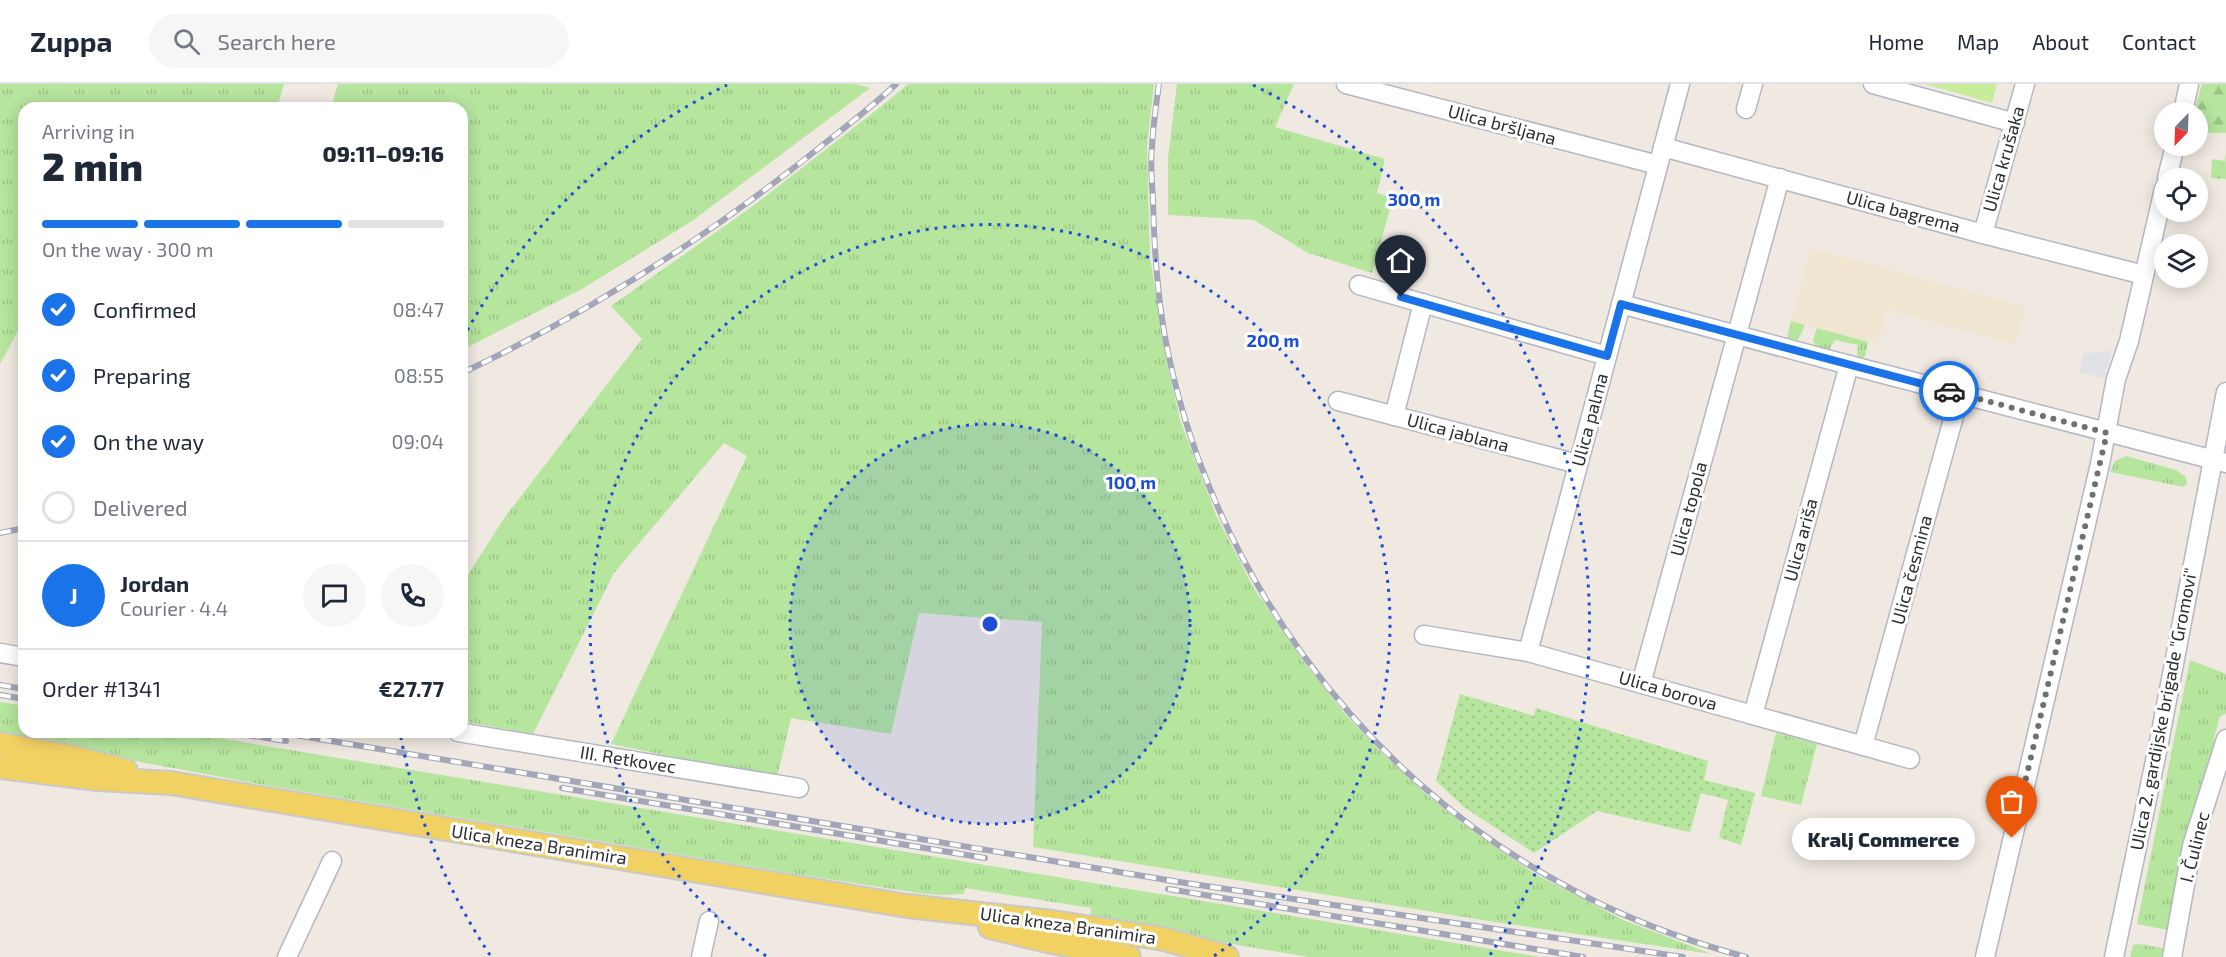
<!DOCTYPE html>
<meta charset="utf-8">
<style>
body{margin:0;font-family:"Exo 2",sans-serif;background:#f6f6f7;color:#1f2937;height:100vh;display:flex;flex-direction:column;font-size:22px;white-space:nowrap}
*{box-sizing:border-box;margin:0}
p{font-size:20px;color:#747a83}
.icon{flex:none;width:33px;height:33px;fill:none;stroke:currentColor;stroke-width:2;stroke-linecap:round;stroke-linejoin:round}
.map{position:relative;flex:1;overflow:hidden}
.details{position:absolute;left:18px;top:18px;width:450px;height:636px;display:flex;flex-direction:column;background:#fff;border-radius:18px;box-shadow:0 3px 15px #0003}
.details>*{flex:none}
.needle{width:39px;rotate:203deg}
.fabs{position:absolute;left:2154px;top:18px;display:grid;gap:12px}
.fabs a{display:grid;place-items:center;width:54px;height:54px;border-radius:50%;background:#fff;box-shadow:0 3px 15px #0003;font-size:30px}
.pin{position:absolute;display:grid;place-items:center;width:51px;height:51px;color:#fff;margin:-62px -26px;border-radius:50% 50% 50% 0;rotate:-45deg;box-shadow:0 0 6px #0007}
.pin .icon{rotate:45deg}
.courier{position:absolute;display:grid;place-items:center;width:60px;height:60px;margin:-30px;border:4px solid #1a73e8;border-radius:50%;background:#fff;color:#222;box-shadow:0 2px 8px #0007}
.bubble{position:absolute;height:42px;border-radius:21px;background:#fff;box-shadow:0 3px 15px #0003;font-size:20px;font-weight:800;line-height:42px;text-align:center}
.headline em{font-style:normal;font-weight:800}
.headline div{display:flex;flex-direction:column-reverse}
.headline{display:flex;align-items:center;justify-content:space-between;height:102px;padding:0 24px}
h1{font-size:39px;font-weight:800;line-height:45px}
.bar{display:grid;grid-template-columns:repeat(4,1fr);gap:9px 6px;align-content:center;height:72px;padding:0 24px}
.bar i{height:8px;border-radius:4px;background:#e0e1e3}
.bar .selected{background:#1a73e8}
.bar p{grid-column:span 4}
.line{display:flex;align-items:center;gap:15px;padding:0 24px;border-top:2px solid #e0e1e3}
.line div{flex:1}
.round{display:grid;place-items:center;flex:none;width:63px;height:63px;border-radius:32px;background:#f6f6f7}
ol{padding:0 24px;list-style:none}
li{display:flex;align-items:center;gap:18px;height:66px}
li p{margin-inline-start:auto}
li .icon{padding:6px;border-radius:50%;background:#1a73e8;color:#fff;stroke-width:4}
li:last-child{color:#747a83}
li i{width:33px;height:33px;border:3px solid #e0e1e3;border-radius:50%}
header{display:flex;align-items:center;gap:36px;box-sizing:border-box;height:84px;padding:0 30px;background:#fff;border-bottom:2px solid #e0e1e3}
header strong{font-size:28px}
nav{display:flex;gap:33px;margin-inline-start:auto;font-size:21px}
.search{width:420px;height:54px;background:#f6f6f7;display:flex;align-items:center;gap:15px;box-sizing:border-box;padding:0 21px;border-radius:33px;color:#747a83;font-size:22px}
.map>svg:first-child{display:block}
.industrial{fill:#e3e1e8}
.education{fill:#f0e6d1}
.grass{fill:url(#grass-tufts)}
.forest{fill:url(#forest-firs)}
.garden{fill:url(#garden-dots)}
.pitch{fill:#c9ec9a}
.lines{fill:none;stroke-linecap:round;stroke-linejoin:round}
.minor-casing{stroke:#b4b7c1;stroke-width:21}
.major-casing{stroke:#c9c9c9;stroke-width:26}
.minor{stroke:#fff;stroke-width:18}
.major{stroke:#f2d163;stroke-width:22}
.rail-casing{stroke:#a3a6b8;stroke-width:6}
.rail{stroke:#fff;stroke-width:4;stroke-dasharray:11;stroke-linecap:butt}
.done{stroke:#726f6d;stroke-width:6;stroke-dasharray:0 10.8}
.route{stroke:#1a73e8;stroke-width:8}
.ring{fill:none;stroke:#1d4ed8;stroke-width:3;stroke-dasharray:3 6}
.labels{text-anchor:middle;stroke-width:6;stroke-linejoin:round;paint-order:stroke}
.street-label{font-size:18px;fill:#2e2e2e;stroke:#fff}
.centre{fill:#1d4ed8;stroke:#fff;stroke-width:3}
.ring-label{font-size:18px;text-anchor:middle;font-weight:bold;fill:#1d4ed8;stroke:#fff;stroke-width:6;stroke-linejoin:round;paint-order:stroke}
</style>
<header>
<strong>Zuppa</strong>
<div class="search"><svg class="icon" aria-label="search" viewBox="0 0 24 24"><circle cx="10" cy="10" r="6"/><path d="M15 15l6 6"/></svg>Search here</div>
<nav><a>Home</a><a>Map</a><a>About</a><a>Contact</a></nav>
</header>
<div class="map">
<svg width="2226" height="873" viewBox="0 0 2226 873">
<defs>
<pattern id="grass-tufts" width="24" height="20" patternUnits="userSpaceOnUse" patternTransform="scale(1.5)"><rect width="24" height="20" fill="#b6e59e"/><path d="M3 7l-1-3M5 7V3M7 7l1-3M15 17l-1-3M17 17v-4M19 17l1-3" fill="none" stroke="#9dc588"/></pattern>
<pattern id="forest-firs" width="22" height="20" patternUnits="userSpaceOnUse" patternTransform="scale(1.5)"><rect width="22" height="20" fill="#b6e59e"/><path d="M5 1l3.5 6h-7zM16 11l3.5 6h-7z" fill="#9dc588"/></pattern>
<pattern id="garden-dots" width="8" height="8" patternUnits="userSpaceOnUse" patternTransform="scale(1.5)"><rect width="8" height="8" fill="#b6e59e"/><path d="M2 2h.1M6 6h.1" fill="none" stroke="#9dc588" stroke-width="1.8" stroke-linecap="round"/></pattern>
</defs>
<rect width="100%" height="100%" fill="#efe9e1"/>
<path class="industrial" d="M2112 267 2104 294 2079 288 2084 269Z"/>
<path class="education" d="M1811 164 2026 223 2016 260 1887 226 1878 261 1791 237Z"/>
<g class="grass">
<path d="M0 0H284L277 24H24V236L0 280Z"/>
<path d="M338 0H856L870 4 692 137 582 205 462 266V24H331Z"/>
<path d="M908 0H1154L1147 62 1150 173 1166 275 1180 336 1216 431 1253 503 1304 578 1345 630 1384 671 1427 711 1471 746 1535 790 1623 836 1712 870 1495 838 1033 763 1042 538 919 529 891 650 791 634 777 694 611 660 747 372 724 359 614 489 533 650 462 637V500L505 433 642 255 611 222 753 122 888 17Z"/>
<path d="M1177 0H1294L1275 43 1385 75 1377 109 1393 114 1372 189 1308 169 1254 136 1168 131V74Z"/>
<path d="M1791 237 1805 241 1798 256 1787 254Z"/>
<path d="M1817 244 1868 258 1865 272 1862 274 1857 272 1858 261 1835 256 1829 266 1815 261 1813 256Z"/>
<path d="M2126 372 2176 386 2185 392 2187 399 2184 403 2110 388 2115 377Z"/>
<path d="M2190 576 2226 590V630L2220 632 2214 654 2215 674 2167 846 2137 840Z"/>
<path d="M0 618 24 622V648H182L1540 873H1309L1090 836 1091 824 965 804 964 810 941 811 918 809 796 790 270 702 0 652Z"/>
<path d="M1776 649 1817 660 1801 721 1761 712Z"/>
<path d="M2138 860 2163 864V873H2130L2133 861Z"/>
</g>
<g class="forest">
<path d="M2202 0H2226V49H2198V28H2194Z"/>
<path d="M2226 68V95L2211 94 2212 75 2225 77Z"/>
</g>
<path class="garden" d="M1460 610 1534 632 1536 624 1708 677 1704 696 1755 709 1741 761 1719 754 1728 716 1701 709 1690 748 1597 727 1534 769 1465 724 1436 697Z"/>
<path class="pitch" d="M1925 0H1997L1992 19Z"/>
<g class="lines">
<g class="minor-casing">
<g id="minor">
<path d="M1346 0 1658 81"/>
<path d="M1873 0 2015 39"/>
<path d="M1746 25 1753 0"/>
<path d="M2183 28 2189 0"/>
<path d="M1663 63 1983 150 2144 191"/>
<path d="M2167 94 2175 62"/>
<path d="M1983 150 2025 0"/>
<path d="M1359 201 1607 272"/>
<path d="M1621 220 1849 281 2226 379"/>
<path d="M1338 317 1578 380"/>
<path d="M1394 332 1423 219"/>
<path d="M1424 551 1528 568 1910 675"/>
<path d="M1528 568 1680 0"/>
<path d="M0 569 24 573"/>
<path d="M1641 600 1780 94"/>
<path d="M1753 631 1849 281"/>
<path d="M458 648 799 704"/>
<path d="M1863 662 1960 310"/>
<path d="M287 873 332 777"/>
<path d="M701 873 709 837"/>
<path d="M1985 873 2100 380 2116 295 2129 257 2164 105"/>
<path d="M2114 873 2159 658 2226 308"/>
<path d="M2172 873 2192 762 2226 655"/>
</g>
</g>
<g class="major-casing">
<g id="major">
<path d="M0 660 72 673 126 687"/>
<path d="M0 683 98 695 171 699 907 822 1053 838 1164 855 1227 873"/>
<path d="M990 843 1047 857 1129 873"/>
</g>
</g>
<use href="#minor" class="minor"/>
<use href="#major" class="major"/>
<g class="rail-casing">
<g id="rail">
<path d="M1159 0C1156 21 1153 42 1152 63 1150 80 1152 98 1153 115 1154 161 1157 208 1165 253 1207 481 1359 691 1564 801 1621 833 1683 856 1746 873"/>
<path d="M462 289C589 229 710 151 819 64 845 43 872 23 896 0"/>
<path d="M0 449 24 444"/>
<path d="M0 601 24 605"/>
<path d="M0 611 24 615"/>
<path d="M228 648 286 657"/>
<path d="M277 648 1179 798 1683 873"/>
<path d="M562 704 985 774"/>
<path d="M1168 805 1583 873"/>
</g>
</g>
<use href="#rail" class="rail"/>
</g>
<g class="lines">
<path class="done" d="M1949 307 2107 349 2012 754"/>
<path class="route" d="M1401 213 1607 272 1621 220 1949 307"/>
</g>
<circle cx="990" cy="540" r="200" fill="#1d4ed8" fill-opacity=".12"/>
<g class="ring">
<circle cx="990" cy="540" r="200"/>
<path d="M766 872A400 400 0 1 1 1214 872"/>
<path d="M490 871A600 600 0 0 1 400 649M463 254A600 600 0 0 1 727 1M1253 1A600 600 0 0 1 1490 871"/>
</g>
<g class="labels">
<g class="street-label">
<text transform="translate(1502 41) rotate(15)" y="6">Ulica bršljana</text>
<text transform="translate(2004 75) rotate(-74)" y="6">Ulica krušaka</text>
<text transform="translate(1903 128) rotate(15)" y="6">Ulica bagrema</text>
<text transform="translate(1590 336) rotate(-75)" y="6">Ulica palma</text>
<text transform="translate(1458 349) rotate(15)" y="6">Ulica jablana</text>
<text transform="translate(1689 425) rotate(-75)" y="6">Ulica topola</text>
<text transform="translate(1801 456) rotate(-75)" y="6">Ulica ariša</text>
<text transform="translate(1912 486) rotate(-75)" y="6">Ulica česmina</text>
<text transform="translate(1668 607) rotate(16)" y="6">Ulica borova</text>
<text transform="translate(2164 625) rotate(-79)" y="6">Ulica 2. gardijske brigade "Gromovi"</text>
<text transform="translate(628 676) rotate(9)" y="6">III. Retkovec</text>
<text transform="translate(539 761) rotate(9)" y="6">Ulica kneza Branimira</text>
<text transform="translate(2195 763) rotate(-76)" y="6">I. Čulinec</text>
<text transform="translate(1068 842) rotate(8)" y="6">Ulica kneza Branimira</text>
</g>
</g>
<circle cx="990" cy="540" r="9" class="centre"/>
<g class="ring-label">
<text x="1414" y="122">300 m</text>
<text x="1273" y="263">200 m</text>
<text x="1131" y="405">100 m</text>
</g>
</svg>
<div class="fabs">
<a><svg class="needle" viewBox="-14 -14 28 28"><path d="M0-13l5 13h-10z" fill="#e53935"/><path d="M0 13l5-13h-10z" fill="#747a83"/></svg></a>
<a><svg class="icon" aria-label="locate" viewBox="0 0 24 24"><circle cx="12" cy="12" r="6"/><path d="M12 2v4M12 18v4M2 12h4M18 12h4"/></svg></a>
<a><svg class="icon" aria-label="layers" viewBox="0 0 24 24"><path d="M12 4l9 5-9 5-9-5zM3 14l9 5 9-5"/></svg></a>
</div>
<div class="pin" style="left:2012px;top:754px;background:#ea580c"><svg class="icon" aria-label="bag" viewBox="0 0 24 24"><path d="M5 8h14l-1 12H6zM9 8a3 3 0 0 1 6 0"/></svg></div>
<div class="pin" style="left:1401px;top:213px;background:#1f2937"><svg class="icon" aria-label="home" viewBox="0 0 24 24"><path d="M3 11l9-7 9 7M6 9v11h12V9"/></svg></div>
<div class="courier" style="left:1949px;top:307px"><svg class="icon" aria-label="car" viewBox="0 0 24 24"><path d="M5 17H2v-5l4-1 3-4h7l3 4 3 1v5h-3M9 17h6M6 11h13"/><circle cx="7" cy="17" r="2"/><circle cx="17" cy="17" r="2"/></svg></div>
<div class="bubble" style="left:1792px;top:734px;width:183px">Kralj Commerce</div>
<section class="details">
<div class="headline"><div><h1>2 min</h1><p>Arriving in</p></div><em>09:11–09:16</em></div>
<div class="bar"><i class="selected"></i><i class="selected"></i><i class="selected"></i><i></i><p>On the way · 300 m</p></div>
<ol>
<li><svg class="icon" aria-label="check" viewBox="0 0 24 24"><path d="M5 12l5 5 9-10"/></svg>Confirmed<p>08:47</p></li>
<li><svg class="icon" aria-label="check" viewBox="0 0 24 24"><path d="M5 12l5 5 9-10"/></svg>Preparing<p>08:55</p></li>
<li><svg class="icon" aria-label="check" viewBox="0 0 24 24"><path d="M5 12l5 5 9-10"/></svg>On the way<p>09:04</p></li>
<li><i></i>Delivered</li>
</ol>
<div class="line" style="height:108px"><b class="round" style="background:#1a73e8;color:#fff">J</b><div><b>Jordan</b><p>Courier · 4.4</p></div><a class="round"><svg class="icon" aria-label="chat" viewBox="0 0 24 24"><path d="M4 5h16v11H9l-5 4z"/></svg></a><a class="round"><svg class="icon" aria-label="phone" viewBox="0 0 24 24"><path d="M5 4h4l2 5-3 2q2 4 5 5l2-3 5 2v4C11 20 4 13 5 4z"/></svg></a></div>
<div class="line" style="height:78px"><div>Order #1341</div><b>€27.77</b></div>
</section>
</div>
